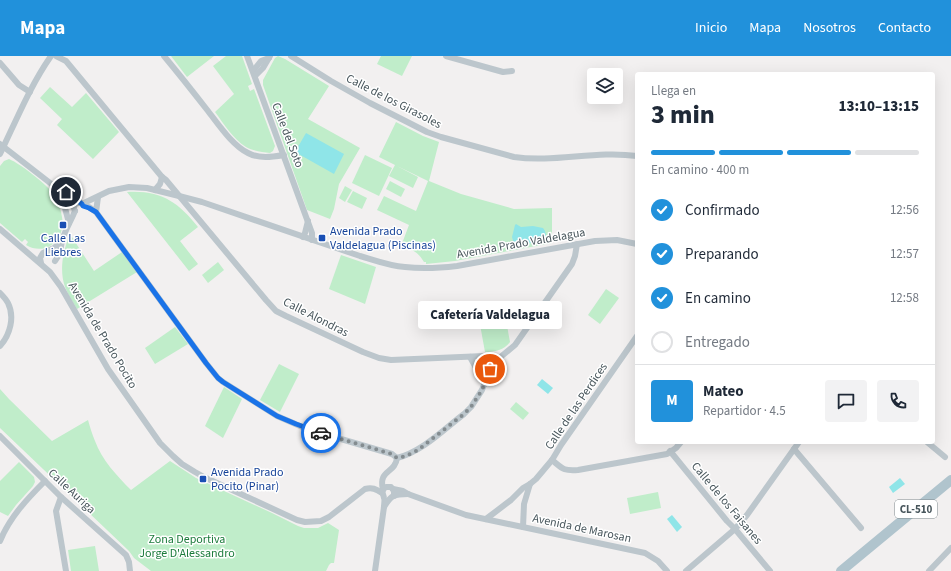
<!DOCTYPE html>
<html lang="es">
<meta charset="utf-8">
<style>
body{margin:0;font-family:"Source Sans 3",sans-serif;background:#f2f2f3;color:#1f2937;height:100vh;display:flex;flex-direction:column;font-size:15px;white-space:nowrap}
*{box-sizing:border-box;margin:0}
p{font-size:13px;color:#747a83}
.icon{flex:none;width:22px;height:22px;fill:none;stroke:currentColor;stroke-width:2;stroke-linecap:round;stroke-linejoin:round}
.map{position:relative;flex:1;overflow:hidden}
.sheet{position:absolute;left:635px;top:16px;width:300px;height:372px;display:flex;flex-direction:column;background:#fff;border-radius:4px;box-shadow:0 4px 16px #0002}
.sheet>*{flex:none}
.buttons{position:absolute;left:587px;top:12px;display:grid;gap:8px}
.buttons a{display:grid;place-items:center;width:36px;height:36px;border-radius:4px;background:#fff;box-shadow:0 4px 16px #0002;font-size:20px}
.pin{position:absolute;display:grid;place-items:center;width:34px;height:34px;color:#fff;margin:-17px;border:2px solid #fff;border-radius:50%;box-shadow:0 1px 4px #0007}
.courier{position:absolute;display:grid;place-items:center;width:40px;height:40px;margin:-20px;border:3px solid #1a73e8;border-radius:50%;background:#fff;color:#222;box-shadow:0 1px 5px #0007}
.bubble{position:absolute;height:28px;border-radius:4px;background:#fff;box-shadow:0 4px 16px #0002;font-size:13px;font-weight:800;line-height:28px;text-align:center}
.headline em{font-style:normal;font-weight:800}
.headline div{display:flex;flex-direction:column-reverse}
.headline{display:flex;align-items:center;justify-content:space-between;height:68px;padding:0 16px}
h1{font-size:26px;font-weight:800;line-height:30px}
.bar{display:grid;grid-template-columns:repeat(4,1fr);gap:6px 4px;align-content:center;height:48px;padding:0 16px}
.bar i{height:5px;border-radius:3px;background:#e0e1e3}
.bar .current{background:#2191db}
.bar p{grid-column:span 4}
.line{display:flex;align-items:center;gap:10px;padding:0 16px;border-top:1px solid #e0e1e3}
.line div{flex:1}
.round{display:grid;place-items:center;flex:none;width:42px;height:42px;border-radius:4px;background:#f2f2f3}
ol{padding:0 16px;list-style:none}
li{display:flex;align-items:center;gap:12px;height:44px}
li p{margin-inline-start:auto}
li .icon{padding:4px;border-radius:50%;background:#2191db;color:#fff;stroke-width:4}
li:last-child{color:#747a83}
li i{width:22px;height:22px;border:2px solid #e0e1e3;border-radius:50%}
header{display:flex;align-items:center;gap:24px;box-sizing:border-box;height:56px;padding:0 20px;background:#2191db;color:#fff}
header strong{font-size:19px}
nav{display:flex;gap:22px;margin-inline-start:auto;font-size:14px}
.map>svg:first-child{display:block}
.green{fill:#c0edca}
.water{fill:#8fe5e8}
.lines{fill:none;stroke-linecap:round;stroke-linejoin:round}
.street{stroke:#bcc6cc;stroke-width:6}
.primary{stroke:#b0c4cd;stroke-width:10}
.done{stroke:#848c90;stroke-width:4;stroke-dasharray:0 7.2}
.route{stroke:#1a73e8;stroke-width:5}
.transit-dot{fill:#1a4fb4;stroke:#fff;stroke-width:1.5}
.labels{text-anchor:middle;stroke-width:3;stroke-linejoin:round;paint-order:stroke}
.shield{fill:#fff;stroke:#7f898d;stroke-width:1}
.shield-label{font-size:11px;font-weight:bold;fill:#48565c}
.street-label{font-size:12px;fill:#48565c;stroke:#fff}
.transit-label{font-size:12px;fill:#164399;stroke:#fff;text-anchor:start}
.park-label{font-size:12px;fill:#1b7b3b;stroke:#fff}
</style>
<header>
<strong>Mapa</strong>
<nav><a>Inicio</a><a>Mapa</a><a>Nosotros</a><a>Contacto</a></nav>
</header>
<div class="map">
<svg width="951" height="515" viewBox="0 0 951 515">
<rect width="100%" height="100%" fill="#f2f0f0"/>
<g class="green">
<path d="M171 0H214L187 21Z"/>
<path d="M226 0H242L252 28 248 30 250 35 254 33 275 90 273 95 270 97C262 96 253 95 246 91 233 83 224 68 215 56L234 38 213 10Z"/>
<path d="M278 0 285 3 329 30 308 63 360 92 339 128 334 153 330 163 307 154 263 29V24L275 2Z"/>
<path d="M381 0H412L402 20 377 8Z"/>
<path d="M50 31 72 51 86 37 119 76 93 103 57 69 62 63 40 42Z"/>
<path d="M396 66 423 80 439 86 429 125 461 138 514 153 552 152V187L455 205 426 208V206H424C417 195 413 194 401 190L409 169 377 154 384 140 416 155 428 125 397 110 418 121 413 132 389 120 395 109 379 101Z"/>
<path d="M365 99 392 112 379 140 352 127Z"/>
<path d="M9 103C21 108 49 130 55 140 58 146 61 154 62 161 66 183 46 201 26 189L28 186 25 183 22 186 0 167V110L4 105Z"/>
<path d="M390 125 405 133 401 141 386 133Z"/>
<path d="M345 130 352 134 345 146 339 142Z"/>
<path d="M353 135 367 142 362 153 347 146Z"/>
<path d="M127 136C161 134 178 146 198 171L180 185 198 208 189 215Z"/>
<path d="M70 178 94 215 122 196 137 216 77 253C73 246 68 239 65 231 59 214 63 194 70 178Z"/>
<path d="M341 199 376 211 365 248 329 233Z"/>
<path d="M218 206 224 214 208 227 202 219Z"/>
<path d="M606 233 619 242 600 268 588 259Z"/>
<path d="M503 248 510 286C504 294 495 296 485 296L477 252Z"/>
<path d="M175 271 188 288 155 308 145 292Z"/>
<path d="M279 308 299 318 280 356 260 344Z"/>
<path d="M224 331 242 343 223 382 205 370Z"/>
<path d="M0 333 9 343 52 385 88 364C90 371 92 378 95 385 102 404 117 420 131 434L170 405 196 422 272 457 298 470 304 472H318L328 467 339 474 334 507H331L329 509 326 515H151L134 502 129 495 0 372Z"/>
<path d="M516 346 529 357 523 364 510 353Z"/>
<path d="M19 406 34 421 35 426 33 430 16 449 8 460 0 456V425Z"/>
<path d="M658 436 661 452 630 458 627 442Z"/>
<path d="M95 490 99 515H71L68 494Z"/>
</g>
<g class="water">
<path d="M306 77 344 98 334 118 295 96Z"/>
<path d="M516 168 521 171 533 170 543 172 545 175 546 179 544 183 541 185 521 189 514 188 512 181 515 169Z"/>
<path d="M542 323 553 332 548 338 537 329Z"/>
<path d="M900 422 905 428 893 437 889 431Z"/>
<path d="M672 459 682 471 677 476 667 463Z"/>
</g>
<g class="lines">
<g class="street">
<path d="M56 0 66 5 162 121 166 124 266 244 276 255 286 260 363 296 379 302 391 304 484 300 498 303"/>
<path d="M164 0C179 18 194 37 208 55 219 69 232 89 248 97 259 103 272 101 284 99"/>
<path d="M247 0 312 177V184"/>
<path d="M291 0 331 25 370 47 427 76 441 81 514 101C554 107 596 94 637 100"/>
<path d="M446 0 503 16 512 15"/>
<path d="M0 7 19 29 30 36"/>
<path d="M253 15 261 5 269 2"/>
<path d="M255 20 263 12 270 0"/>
<path d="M0 88 54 130 66 136 80 146"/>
<path d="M0 98C16 65 30 30 51 0"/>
<path d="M155 134 160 128 162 121"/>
<path d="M59 135 65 152 69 167"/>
<path d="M83 149 89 151 96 156 206 307 218 322 223 326 277 360 307 373 392 398 397 402"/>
<path d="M75 155C73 152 74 150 76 147H84L109 135 129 131 147 132 179 140 202 146 360 200C374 204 389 210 405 211 422 213 440 212 457 210L595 185 617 184 637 188"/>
<path d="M96 156 98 141"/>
<path d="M0 173 50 216 61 231 108 313 160 387 173 400 182 408 195 416 204 421 297 464 305 466 321 465 329 461 365 433C372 431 376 433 382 437"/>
<path d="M303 181 305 177 308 165"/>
<path d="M55 205C61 197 60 194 62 185 65 174 71 165 75 155"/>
<path d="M41 207 40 202 43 197 54 192 62 185"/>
<path d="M0 237C3 240 6 243 8 247 15 261 10 279 0 290"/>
<path d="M470 301 485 328"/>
<path d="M0 380 61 441 126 499 129 506 130 515"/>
<path d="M927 386 945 401"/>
<path d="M794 393 861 472"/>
<path d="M670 395 727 465 735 473 770 515"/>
<path d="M397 402C422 396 444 373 464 358L471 351 482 334 490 313 498 303 515 289 572 208 575 200 577 188"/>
<path d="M552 404C563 413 563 415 578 414L667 398 676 392 681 386"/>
<path d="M393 433 403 435 408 438 466 459 645 497 658 505 667 515"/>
<path d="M383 434C378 413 395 418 397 402"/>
<path d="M61 441 56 455 66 515"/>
<path d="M384 451C391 439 394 438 408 438"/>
<path d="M486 463 511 444 523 432 530 428 536 423 552 404 561 389 637 280"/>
<path d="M523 471 524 448 530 428"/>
<path d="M0 485C10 461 27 443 45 425"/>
<path d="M375 515 384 451C384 448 385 444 384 442 383 436 380 435 386 431H391L394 435V440"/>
<path d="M686 515 735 473 747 459 799 386"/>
<path d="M929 515 951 492"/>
</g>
<path class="primary" d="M841 515 951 424"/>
</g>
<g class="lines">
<path class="done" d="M321 377 392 398 397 402 406 400 418 394 464 358 471 351 482 334 490 313"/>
<path class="route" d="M66 136 82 148 83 150 89 152 96 156 206 307 218 322 223 326 277 360 296 368 321 377"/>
</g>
<g class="transit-dot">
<rect x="59" y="165" width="8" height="8" rx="2"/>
<rect x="318" y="178" width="8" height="8" rx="2"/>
<rect x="199" y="419" width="8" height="8" rx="2"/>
</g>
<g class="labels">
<rect class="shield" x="895" y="444" width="42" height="18" rx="3"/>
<g class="shield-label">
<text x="916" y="457">CL-510</text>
</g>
<g class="street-label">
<text transform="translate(394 45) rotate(27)" y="4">Calle de los Girasoles</text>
<text transform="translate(288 79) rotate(69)" y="4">Calle del Soto</text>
<text transform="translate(521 187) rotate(-10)" y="4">Avenida Prado Valdelagua</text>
<text transform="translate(316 261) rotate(27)" y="4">Calle Alondras</text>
<text transform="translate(103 279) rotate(59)" y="4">Avenida de Prado Pocito</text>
<text transform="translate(576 350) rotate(-56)" y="4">Calle de las Perdices</text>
<text transform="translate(72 435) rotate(43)" y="4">Calle Auriga</text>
<text transform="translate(727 447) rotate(50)" y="4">Calle de los Faisanes</text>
<text transform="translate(582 472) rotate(12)" y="4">Avenida de Marosan</text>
</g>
<g class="transit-label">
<text x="330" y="179">Avenida Prado<tspan x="330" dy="14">Valdelagua (Piscinas)</tspan></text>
<text x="63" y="186" text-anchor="middle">Calle Las<tspan x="63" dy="14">Liebres</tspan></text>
<text x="211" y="420">Avenida Prado<tspan x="211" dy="14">Pocito (Pinar)</tspan></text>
</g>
<g class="park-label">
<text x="187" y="487">Zona Deportiva<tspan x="187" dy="14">Jorge D'Alessandro</tspan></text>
</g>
</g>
</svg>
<div class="buttons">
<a><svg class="icon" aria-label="layers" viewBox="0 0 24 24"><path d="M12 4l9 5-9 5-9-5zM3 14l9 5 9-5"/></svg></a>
</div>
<div class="pin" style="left:490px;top:313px;background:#ea580c"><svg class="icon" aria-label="bag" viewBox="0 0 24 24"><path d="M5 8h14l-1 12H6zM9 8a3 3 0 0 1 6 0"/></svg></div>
<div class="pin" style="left:66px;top:136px;background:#1f2937"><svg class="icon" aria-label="home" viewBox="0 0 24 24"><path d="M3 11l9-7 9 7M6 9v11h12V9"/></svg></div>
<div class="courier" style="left:321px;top:377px"><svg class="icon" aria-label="car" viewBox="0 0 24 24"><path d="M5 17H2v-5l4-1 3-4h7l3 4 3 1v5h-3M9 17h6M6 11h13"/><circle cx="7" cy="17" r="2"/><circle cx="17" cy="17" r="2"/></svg></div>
<div class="bubble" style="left:418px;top:245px;width:144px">Cafetería Valdelagua</div>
<section class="sheet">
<div class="headline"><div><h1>3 min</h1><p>Llega en</p></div><em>13:10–13:15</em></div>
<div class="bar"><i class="current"></i><i class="current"></i><i class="current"></i><i></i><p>En camino · 400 m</p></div>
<ol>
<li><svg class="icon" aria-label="check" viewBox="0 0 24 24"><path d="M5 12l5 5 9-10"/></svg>Confirmado<p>12:56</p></li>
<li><svg class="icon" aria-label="check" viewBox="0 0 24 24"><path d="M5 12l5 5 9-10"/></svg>Preparando<p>12:57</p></li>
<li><svg class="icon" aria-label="check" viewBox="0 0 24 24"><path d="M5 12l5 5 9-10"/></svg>En camino<p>12:58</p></li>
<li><i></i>Entregado</li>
</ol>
<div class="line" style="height:72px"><b class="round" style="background:#2191db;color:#fff">M</b><div><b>Mateo</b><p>Repartidor · 4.5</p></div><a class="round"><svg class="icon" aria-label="chat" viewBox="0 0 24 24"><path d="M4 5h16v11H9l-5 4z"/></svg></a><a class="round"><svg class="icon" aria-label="phone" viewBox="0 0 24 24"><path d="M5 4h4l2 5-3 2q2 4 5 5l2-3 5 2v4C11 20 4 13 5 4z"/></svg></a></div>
</section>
</div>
